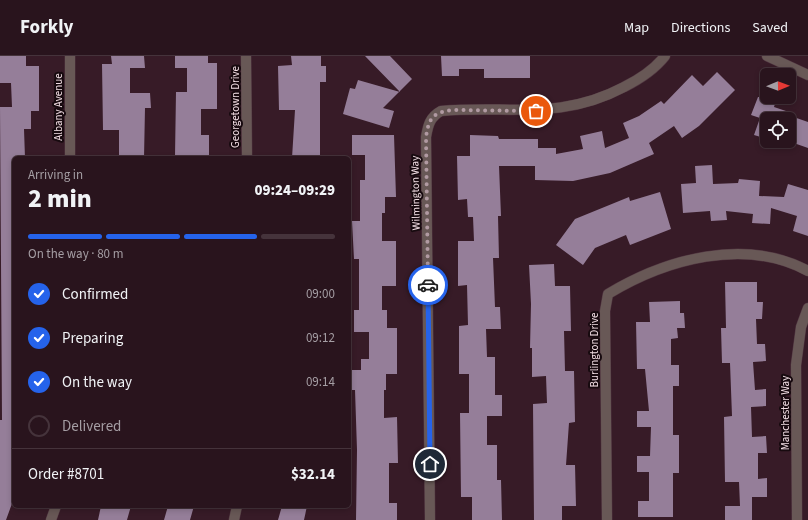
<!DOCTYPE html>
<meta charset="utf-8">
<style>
body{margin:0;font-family:"Source Sans 3",sans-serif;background:#35212a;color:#f1f3f6;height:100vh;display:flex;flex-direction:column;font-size:15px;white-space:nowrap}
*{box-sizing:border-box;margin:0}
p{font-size:13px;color:#a59ea4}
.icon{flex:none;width:22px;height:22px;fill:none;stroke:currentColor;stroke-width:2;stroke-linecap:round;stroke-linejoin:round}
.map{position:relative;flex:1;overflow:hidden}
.panel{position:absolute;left:12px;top:100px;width:339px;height:352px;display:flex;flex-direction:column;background:#29141d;border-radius:6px;box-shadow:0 2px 6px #0003,0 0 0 1px #45333b}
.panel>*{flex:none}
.needle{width:26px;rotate:89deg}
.buttons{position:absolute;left:760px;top:12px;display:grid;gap:8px}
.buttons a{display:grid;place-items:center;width:36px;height:36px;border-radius:6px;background:#29141d;box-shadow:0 2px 6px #0003,0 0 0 1px #45333b;font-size:20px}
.pin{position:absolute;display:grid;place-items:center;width:34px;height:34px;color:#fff;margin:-17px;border:2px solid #fff;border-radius:50%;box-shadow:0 1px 4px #0007}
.courier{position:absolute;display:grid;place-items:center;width:40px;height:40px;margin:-20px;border:3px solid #2563eb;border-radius:50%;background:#fff;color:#222;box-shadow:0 1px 5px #0007}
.headline em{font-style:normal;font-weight:800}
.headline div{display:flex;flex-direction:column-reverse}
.headline{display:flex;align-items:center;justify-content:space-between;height:68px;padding:0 16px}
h1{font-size:26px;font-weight:800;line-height:30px}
.bar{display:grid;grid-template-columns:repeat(4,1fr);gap:6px 4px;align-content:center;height:48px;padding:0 16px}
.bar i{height:5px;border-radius:3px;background:#45333b}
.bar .selected{background:#2563eb}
.bar p{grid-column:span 4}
.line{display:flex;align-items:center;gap:10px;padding:0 16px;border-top:1px solid #45333b}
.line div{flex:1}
ol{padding:0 16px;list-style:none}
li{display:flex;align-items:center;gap:12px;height:44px}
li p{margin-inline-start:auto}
li .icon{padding:4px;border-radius:50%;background:#2563eb;color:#fff;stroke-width:4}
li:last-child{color:#a59ea4}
li i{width:22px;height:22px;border:2px solid #45333b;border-radius:50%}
header{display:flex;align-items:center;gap:24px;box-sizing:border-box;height:56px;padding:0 20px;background:#29141d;border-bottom:1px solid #45333b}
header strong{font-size:19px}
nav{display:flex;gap:22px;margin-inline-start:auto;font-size:14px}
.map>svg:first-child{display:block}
.building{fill:#957e99}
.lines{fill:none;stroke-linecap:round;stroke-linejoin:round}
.minor-casing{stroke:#513641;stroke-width:11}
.minor{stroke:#685856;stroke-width:10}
.done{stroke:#b19aa2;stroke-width:4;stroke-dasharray:0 7.2}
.route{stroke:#2563eb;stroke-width:5}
.labels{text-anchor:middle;stroke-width:4;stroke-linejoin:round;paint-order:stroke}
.street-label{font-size:11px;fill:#f2dee4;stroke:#170a0f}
</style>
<header>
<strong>Forkly</strong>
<nav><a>Map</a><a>Directions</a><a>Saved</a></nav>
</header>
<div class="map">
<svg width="808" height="464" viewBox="0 0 808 464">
<rect width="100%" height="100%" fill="#371b27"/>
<g class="building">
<path d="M0 0H26V10H39V55H31V73H24L25 102H14V442L6 464H0V364H2L0 51H12L11 27H0Z"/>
<path d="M111 0H144L145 12H130V37H150L151 52H145L144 102H119V74H103L102 8H112Z"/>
<path d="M175 0H208V7H217V53H201V79H209V102L175 100 176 36H187V12H175Z"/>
<path d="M291 0H321V10H326V26H320V102H292L295 54H279L278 10 292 9Z"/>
<path d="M365 0H390L412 23 383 52 394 55 389 72 343 58 350 32 355 33 358 24 400 36Z"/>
<path d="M441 0H530V22H484V13H459V20H442Z"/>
<path d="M717 16 735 34 699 70 682 82 674 70 649 87 654 98 610 117 573 125 535 124V110H499L501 160H498L499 202H493L495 251H500L501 273H486L487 301H495V339H502V360H487V389H497V424H501L502 464H472V441H461L460 357H469V318H459V270L468 269 467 229 458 230V185H474L473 161H468L467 143 458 144 457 100H470V79L498 80 499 83H538V92H556V98L583 93 580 80 602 75 605 92 629 82 623 67 639 60 661 45 664 48 692 19 703 30Z"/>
<path d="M758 41H777L774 51 786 55 785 58 808 66V92L788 85 789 63H767V83L754 79 760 62 751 59Z"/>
<path d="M352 79H394L396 141H385V157H382V185H396V230H382V254H387V272H397V318H386V334H384V362L397 361 398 407H389V447H397V464H356L357 394 355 334H350V314H361V303H369V276H354V254H359V203H354L352 165H360V124H365V99H352Z"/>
<path d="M712 109 713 128 738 127 739 123 760 125 759 140 784 141 788 128 808 134V180L793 175 797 160 771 152 770 168 752 167 753 158 726 155 727 164 711 165 710 155 683 157 681 128 696 127 695 110Z"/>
<path d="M660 136 671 173 630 189 626 179 595 192 583 209 556 189 575 163 629 141 630 145Z"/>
<path d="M554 208 555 230H570L571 275H564L565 315H574L575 366 569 367 566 409H575L576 450H562V464H534L533 348 547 347 546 320 532 321V292H530L531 248 529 209Z"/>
<path d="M725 226H757V246H763L762 263H756L757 288H765L766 305 753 306 755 334 766 333V350L751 351 752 381 766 380 767 397H758V423L767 422V441H752V464H725V450H740L739 426H725L724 361 732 360 730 307H722L721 272H726Z"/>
<path d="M680 245V257H684L685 272H677L678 282 671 283V309H679V330H673V379H679V417H673V461H638V445H649V416H637V400H650L651 371H637V355H649L645 313H637L636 266H650L649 246Z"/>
<path d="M101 450H131L127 464H98Z"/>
<path d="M168 450H194L190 464H164Z"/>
<path d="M282 450H307L304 464H278Z"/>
</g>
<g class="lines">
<g class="minor-casing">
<g id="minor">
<path d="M70 0V102"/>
<path d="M246 0 247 102"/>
<path d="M767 0 808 19"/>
<path d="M51 464 56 450"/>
<path d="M234 464 237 450"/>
<path d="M430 464 426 81C428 69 430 61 441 55 509 49 560 65 624 31 640 23 654 14 665 0"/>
<path d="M607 464 605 255 608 238C666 203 745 181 808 215"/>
<path d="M797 464 796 309 801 271 808 252"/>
</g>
</g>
<use href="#minor" class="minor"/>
</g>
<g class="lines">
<path class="done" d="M428 229 426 81C429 61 433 56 454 54L536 55"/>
<path class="route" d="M428 229 430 408"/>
</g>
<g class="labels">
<g class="street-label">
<text transform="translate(58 51) rotate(-90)" y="4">Albany Avenue</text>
<text transform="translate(235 51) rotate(-90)" y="4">Georgetown Drive</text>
<text transform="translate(415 137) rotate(-91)" y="4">Wilmington Way</text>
<text transform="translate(594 294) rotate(-90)" y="4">Burlington Drive</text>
<text transform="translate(785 357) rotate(-90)" y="4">Manchester Way</text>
</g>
</g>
</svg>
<div class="buttons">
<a><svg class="needle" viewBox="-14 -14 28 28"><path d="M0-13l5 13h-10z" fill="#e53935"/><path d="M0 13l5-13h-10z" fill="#a59ea4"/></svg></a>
<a><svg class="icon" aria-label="locate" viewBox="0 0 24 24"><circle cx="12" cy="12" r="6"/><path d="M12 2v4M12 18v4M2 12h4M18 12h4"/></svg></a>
</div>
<div class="pin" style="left:536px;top:55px;background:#ea580c"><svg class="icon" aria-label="bag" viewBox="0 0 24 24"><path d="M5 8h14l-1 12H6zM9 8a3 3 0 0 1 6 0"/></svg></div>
<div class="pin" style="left:430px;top:408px;background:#1f2937"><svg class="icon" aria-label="home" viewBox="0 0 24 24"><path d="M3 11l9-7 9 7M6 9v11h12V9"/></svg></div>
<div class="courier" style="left:428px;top:229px"><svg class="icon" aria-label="car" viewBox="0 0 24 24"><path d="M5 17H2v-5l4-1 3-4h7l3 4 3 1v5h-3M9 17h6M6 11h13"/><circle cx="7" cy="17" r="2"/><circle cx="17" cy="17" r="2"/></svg></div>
<section class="panel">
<div class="headline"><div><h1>2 min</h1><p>Arriving in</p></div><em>09:24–09:29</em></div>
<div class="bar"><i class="selected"></i><i class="selected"></i><i class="selected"></i><i></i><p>On the way · 80 m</p></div>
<ol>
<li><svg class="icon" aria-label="check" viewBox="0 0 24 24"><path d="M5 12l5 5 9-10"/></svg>Confirmed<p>09:00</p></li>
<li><svg class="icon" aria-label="check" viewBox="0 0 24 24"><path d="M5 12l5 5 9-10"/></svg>Preparing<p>09:12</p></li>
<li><svg class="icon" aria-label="check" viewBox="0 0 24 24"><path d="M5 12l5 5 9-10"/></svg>On the way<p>09:14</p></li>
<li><i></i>Delivered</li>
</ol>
<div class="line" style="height:52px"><div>Order #8701</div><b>$32.14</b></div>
</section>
</div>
